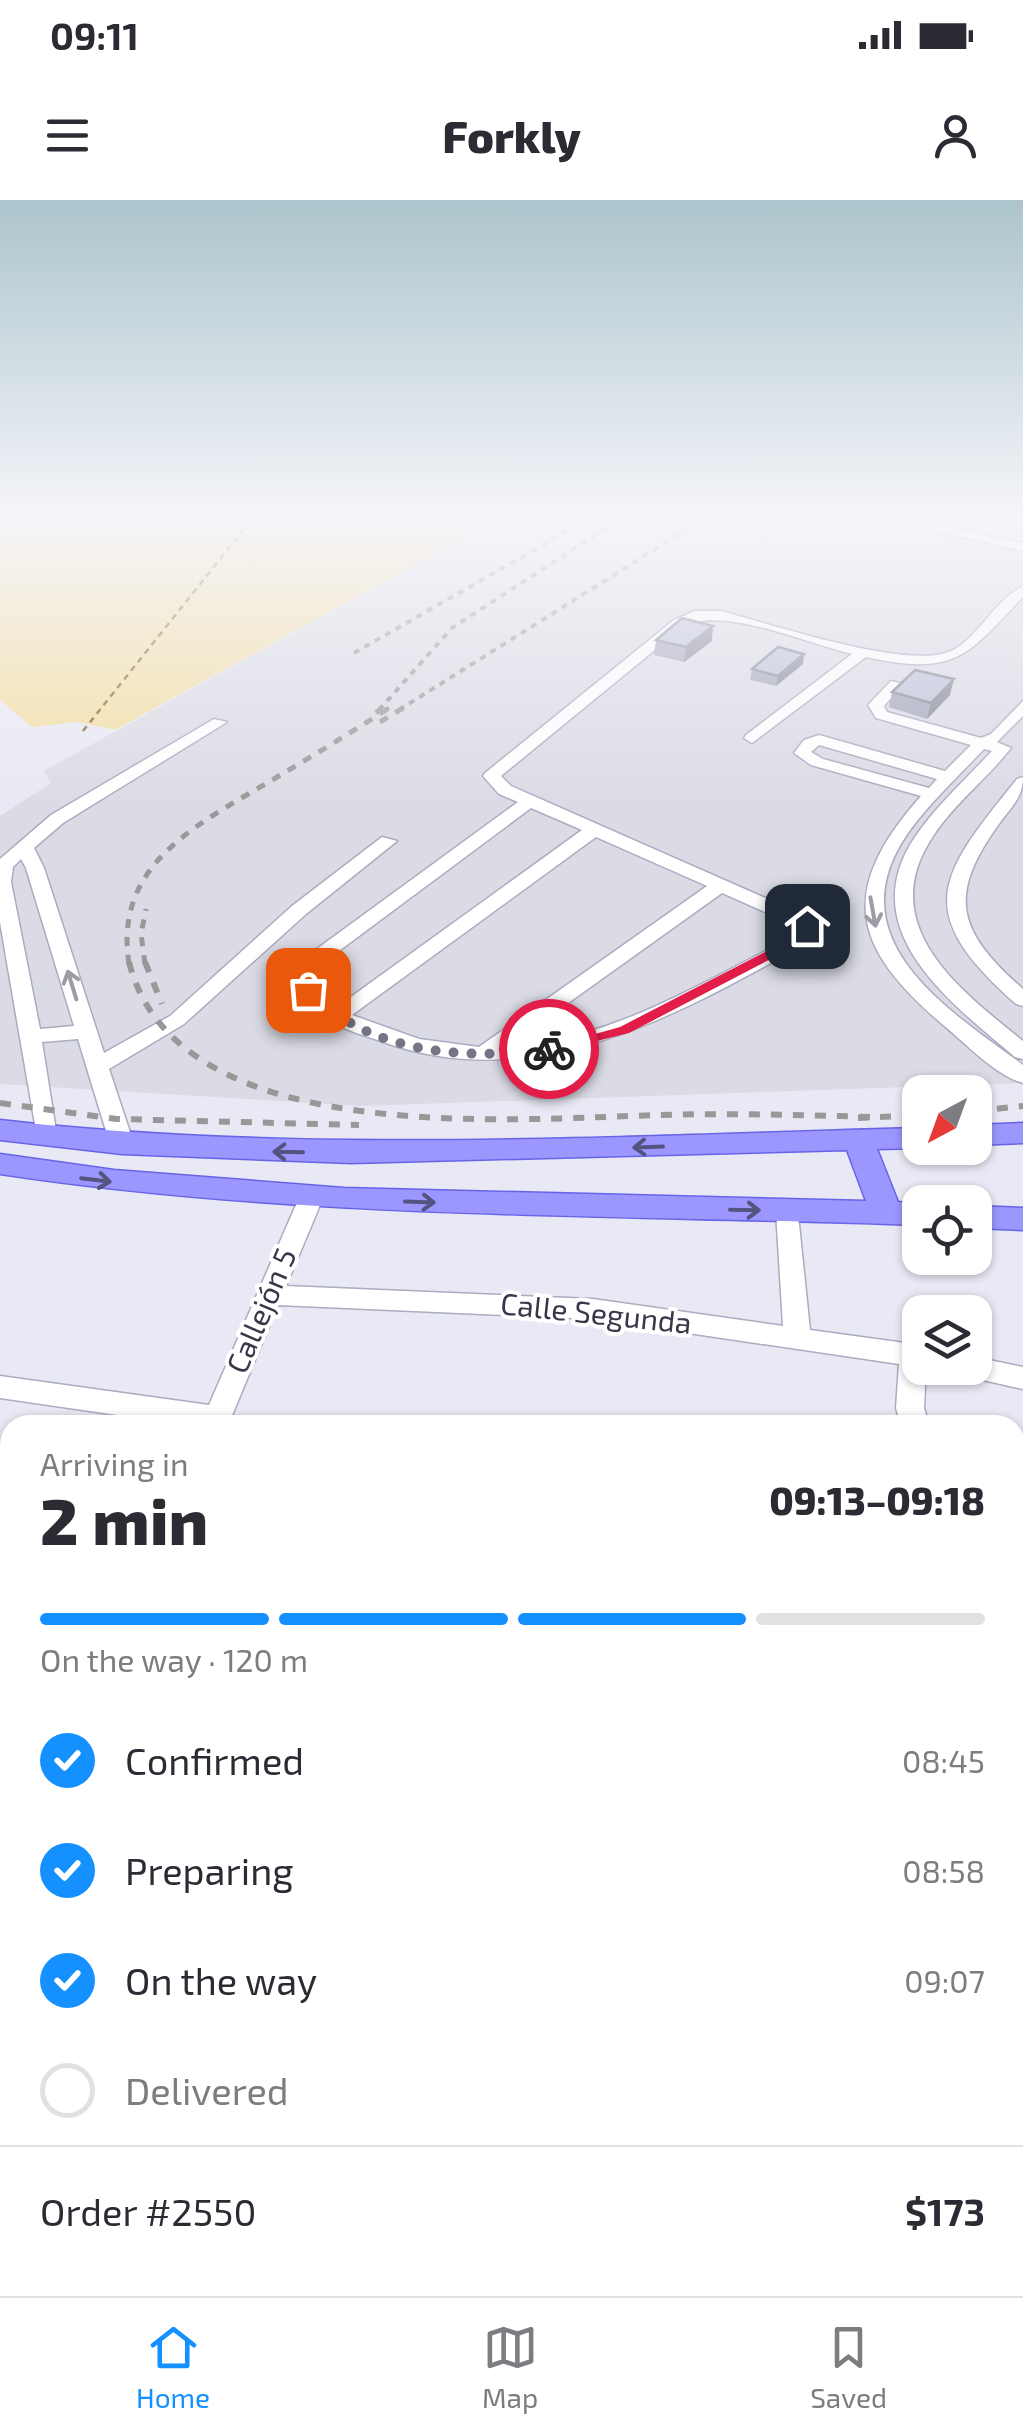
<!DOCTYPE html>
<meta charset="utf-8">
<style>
body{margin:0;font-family:"Exo 2",sans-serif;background:#f2f2f3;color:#2b2b33;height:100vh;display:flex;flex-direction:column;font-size:38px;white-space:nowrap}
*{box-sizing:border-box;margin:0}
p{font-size:32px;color:#7c7c81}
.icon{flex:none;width:55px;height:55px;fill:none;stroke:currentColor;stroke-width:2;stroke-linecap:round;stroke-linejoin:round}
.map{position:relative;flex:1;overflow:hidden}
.drawer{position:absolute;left:0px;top:1215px;width:1025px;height:882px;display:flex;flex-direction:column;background:#fff;border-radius:30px 30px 0 0;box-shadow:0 2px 8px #0004}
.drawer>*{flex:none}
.needle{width:65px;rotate:221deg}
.tools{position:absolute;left:902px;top:875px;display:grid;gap:20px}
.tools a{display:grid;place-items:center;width:90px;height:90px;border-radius:20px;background:#fff;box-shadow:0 2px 8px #0004;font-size:50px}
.pin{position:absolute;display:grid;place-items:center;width:85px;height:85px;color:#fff;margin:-42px;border-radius:20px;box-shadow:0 5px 15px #0006}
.courier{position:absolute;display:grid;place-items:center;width:100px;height:100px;margin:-50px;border:8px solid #e11d48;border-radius:50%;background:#fff;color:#222;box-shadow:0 2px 12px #0007}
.summary em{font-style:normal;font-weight:800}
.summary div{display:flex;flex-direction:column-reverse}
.summary{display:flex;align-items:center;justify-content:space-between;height:170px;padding:0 40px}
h1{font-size:65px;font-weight:800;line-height:75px}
.bar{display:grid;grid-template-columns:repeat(4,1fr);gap:15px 10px;align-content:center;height:120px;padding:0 40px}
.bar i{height:12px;border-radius:8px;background:#e1e1e2}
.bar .on{background:#1590ff}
.bar p{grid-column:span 4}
.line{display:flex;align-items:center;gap:25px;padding:0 40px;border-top:2px solid #e1e1e2}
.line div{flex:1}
ol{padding:0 40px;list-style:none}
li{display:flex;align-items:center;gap:30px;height:110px}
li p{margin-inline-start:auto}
li .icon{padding:10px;border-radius:50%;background:#1590ff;color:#fff;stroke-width:4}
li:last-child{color:#7c7c81}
li i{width:55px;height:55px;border:5px solid #e1e1e2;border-radius:50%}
.status{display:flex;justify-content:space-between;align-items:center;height:70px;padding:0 50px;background:#fff;direction:ltr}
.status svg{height:28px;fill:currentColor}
header{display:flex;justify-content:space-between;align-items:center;height:130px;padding:0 40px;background:#fff;font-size:45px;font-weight:800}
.tabs{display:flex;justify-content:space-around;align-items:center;height:140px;border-top:2px solid #e1e1e2;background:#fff;font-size:28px;color:#7c7c81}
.tabs a{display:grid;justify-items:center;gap:5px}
.tabs .on{color:#1590ff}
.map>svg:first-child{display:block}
.industrial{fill:#dadbe4}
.water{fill:#f3dea3}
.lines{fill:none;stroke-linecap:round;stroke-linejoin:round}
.ferry{stroke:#876d24;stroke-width:2.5;stroke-dasharray:6 5;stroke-linecap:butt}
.minor-casing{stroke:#ababc1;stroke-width:3}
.major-casing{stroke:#6764e8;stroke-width:3}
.minor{fill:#fff;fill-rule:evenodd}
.major{fill:#9b97ff;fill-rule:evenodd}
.rail-far2{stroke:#989898;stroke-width:4;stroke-dasharray:6 6;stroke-linecap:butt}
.rail-far1{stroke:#989898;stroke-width:5;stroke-dasharray:9 9;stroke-linecap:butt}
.rail{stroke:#989898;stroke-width:6;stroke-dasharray:11 11;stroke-linecap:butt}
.wall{fill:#a3a4b9}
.shaded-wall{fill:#848696}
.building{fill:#bdbfd7;stroke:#848696;stroke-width:2.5}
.oneway{stroke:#9b9ca4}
.oneway2{stroke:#555480}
.route{fill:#e11d48}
.done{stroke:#757685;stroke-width:10;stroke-dasharray:0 18}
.labels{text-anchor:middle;stroke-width:8;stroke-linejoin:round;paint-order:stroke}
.street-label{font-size:30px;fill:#373849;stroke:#fff}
</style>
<div class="status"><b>09:11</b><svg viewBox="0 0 49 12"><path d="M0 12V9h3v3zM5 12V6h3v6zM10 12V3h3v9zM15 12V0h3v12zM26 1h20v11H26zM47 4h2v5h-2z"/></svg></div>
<header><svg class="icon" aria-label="menu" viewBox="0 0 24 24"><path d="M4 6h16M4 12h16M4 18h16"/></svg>Forkly<svg class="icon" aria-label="person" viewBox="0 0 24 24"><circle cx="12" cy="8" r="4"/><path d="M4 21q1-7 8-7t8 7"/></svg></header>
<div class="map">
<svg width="1023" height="2096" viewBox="0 0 1023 2096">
<rect width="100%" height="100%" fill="#e9e9f5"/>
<path class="industrial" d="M507 314H1023V883L362 906 0 884V616L51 583 44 571Z"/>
<path class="water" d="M0 314H507L115 530 78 522 32 527 0 500Z"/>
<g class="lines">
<path class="ferry" d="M83 531 256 314"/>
<g class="minor-casing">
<g id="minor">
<path d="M859 314H884L1023 343V351Z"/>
<path d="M1023 386V397C965 458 955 476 866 457L752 543 744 538 746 535 852 454C808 444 724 406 684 426L501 576 511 586 804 715 817 726 816 733 805 744C678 815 538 894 389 844 368 836 344 831 326 818 308 805 289 784 299 762L518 602 499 594 483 576 485 573 674 420 695 411H721C769 423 915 474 955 449 981 433 996 399 1023 386ZM531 608 582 630 337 807C323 796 316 786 316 768ZM596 637 707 686 479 847 419 839 352 815ZM722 693 790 723 797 731C777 747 751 758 729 770 660 806 588 842 508 846Z"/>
<path d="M891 481 903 484 884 506 887 512 981 538 991 534 1023 501V516L997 542 1011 548C986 580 951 606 930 641 876 728 962 792 1023 841V859L1015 857C951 803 852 730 915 637 936 606 966 579 992 551L984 549C956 579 916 615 897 651 846 749 956 815 1023 865V883C997 876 968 846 948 829 853 750 835 693 921 596L811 565 794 553 804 540 819 535 945 571 971 545 876 518 868 505ZM819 545 937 579 929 588 823 559 811 552Z"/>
<path d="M214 519 227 522 63 623 34 648 44 668 104 853 170 816 292 706 382 637 397 641 306 714 184 824 109 869 134 944 130 950H114L110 944 78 839 42 842 57 937 54 942H38L0 722V659L51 615ZM21 659 26 668 74 826 40 829 11 682 13 667Z"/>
<path d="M1023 577C1023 598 1011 607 999 624 946 697 958 732 1023 789V806L1016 804C911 711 938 677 1017 579Z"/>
<path d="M311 990 323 998 286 1086 593 1099 783 1126 776 1011 788 1002 797 1005 810 1130 920 1145V1168H926L924 1208 929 1225H901L896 1208 899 1164 593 1119 278 1105 228 1225H186L0 1198V1176L209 1205 299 998Z"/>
<path d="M975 1157 1023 1167V1189L965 1176 962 1168H975Z"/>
<path d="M1015 1285 1023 1288V1315L1015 1312Z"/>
<path d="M1023 1418V1478L1015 1482V1421Z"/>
<path d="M0 1422 10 1423V1453L0 1452Z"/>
<path d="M1015 1560 1023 1563V1597L1015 1594Z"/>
<path d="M10 2051V2088H26L22 2096H0V2055Z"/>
<path d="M669 2088H713L712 2096H668Z"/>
</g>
</g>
<g class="major-casing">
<g id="major">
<path d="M0 920C306 955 613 936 920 928L922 948 877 949 898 1002 920 1003V1025C611 1014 306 1020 0 974V954L114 970 344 988 866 1001 847 950 351 963 122 954 0 940Z"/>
<path d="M1023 923V943L975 945V925Z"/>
<path d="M975 1006 1023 1008V1030L975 1028Z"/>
</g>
</g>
<use href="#minor" class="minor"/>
<use href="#major" class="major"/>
<g class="rail-far2">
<path d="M354 453 597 314"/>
<path d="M379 510 452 428 628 314"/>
<path d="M385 510 389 508"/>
<path d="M399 510 711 314"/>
</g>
<g class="rail-far1">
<path d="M376 513 382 508"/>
<path d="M380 522 403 508"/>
<path d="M129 764C113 663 199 624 272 580 311 557 350 533 389 508"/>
<path d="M145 764 141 734 146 709"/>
</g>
<g class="rail">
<path d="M129 762C176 950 512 919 659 915 730 913 801 915 872 917"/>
<path d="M145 762 162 804"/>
<path d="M0 903 117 919 359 925"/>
<path d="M975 911 1023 906"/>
<path d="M858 918 920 915"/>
</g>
</g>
<g class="wall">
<path d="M656 440 712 441 684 462 654 455Z"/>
<path d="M803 464 776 486 750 480 752 469Z"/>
<path d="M892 492 950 495 927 519 889 507Z"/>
</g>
<g class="shaded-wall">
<path d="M713 426 712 441 684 462 686 447Z"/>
<path d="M804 454 803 464 776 486 778 476Z"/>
<path d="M954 479 950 495 927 519 931 503Z"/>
</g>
<g class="building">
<path d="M682 418 713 426 686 447 656 440Z"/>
<path d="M778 447 804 454 778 476 752 469Z"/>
<path d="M915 470 954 479 931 503 892 492Z"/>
</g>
<defs><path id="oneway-shaft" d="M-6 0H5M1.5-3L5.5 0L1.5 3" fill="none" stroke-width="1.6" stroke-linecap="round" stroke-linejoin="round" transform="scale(2.5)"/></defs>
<g class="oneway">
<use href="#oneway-shaft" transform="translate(873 712) rotate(80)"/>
<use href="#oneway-shaft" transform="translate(72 785) rotate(-107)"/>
</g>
<g class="oneway2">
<use href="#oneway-shaft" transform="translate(648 947) rotate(178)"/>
<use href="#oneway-shaft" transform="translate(288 952) rotate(-179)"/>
<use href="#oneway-shaft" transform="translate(96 980) rotate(7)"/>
<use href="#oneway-shaft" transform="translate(420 1002) rotate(2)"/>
<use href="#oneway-shaft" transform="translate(745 1010) rotate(1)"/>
</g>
<linearGradient id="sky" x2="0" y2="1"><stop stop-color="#acc5cc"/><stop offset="0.52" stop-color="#f5f5fa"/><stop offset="1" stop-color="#f5f5fa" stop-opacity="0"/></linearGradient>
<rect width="1023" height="608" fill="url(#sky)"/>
<path class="route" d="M807 723 813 726V734L803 742 629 833 549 853 542 849 620 827 794 737Z"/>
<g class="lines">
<path class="done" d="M308 790C368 854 468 861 549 849"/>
</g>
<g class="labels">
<g class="street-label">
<text transform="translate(262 1111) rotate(-67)" y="10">Callejón 5</text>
<text transform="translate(596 1114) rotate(6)" y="10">Calle Segunda</text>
</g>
</g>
</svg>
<div class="tools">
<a><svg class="needle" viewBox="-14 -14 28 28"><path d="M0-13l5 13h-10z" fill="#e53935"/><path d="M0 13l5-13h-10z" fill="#7c7c81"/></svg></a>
<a><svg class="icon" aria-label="locate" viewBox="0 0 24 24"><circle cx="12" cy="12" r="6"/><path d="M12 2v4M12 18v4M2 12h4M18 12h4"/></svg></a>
<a><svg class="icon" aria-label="layers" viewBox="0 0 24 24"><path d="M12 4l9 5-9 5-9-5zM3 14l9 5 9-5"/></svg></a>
</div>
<div class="pin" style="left:308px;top:790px;background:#ea580c"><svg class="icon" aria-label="bag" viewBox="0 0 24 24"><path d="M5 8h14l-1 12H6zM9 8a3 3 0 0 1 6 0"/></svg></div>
<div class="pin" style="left:807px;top:726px;background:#1f2937"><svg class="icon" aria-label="home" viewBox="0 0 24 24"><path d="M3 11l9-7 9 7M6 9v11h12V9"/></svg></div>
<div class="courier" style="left:549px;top:849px"><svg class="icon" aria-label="bike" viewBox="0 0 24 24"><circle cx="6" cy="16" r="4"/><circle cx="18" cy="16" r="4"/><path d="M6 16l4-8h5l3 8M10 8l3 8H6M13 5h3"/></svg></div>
<section class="drawer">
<div class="summary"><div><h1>2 min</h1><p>Arriving in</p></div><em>09:13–09:18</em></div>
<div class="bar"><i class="on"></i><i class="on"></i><i class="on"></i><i></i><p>On the way · 120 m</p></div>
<ol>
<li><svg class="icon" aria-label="check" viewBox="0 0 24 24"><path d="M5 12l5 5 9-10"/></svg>Confirmed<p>08:45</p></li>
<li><svg class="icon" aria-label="check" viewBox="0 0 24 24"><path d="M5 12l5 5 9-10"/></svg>Preparing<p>08:58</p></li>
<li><svg class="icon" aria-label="check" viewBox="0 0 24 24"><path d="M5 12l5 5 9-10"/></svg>On the way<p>09:07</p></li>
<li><i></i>Delivered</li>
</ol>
<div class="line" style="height:130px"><div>Order #2550</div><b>$173</b></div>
</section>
</div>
<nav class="tabs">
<a class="on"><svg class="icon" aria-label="home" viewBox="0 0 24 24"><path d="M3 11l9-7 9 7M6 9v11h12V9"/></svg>Home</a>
<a><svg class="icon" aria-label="map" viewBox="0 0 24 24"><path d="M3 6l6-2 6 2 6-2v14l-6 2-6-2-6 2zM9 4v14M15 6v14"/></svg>Map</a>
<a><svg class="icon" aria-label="saved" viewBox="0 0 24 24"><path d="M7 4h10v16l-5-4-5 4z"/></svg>Saved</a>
</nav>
